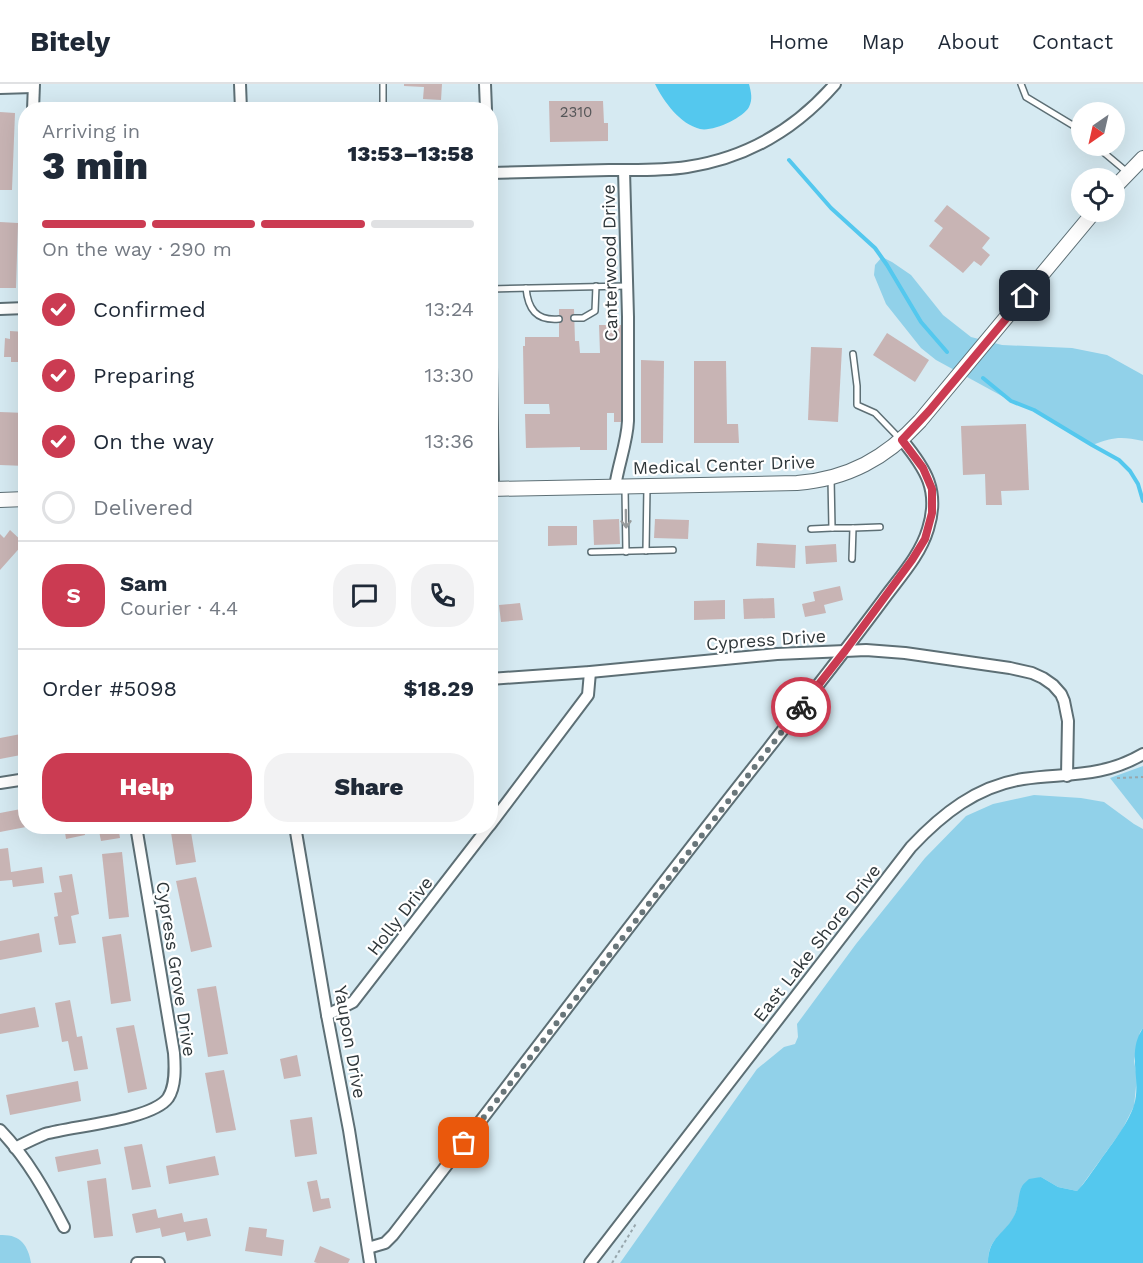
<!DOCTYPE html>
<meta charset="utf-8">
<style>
body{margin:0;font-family:"Work Sans",sans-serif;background:#f2f2f3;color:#1f2937;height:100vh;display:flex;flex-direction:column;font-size:22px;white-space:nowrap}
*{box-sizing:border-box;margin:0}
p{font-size:20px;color:#747a83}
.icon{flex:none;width:33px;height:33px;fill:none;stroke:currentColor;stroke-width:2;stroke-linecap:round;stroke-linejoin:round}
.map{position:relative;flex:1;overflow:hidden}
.drawer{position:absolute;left:18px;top:18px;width:480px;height:732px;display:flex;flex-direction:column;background:#fff;border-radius:24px;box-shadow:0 6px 24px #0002}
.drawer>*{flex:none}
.needle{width:39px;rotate:214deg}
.fabs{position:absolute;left:1071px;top:18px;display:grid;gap:12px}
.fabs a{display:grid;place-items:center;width:54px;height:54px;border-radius:50%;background:#fff;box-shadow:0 6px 24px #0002;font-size:30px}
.pin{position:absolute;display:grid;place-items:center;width:51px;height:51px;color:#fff;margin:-26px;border-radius:12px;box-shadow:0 3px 9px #0006}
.courier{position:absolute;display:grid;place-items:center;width:60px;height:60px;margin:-30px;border:4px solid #cb3b52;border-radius:50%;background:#fff;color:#222;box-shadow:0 2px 8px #0007}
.summary em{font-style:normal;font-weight:800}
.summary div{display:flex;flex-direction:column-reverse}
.summary{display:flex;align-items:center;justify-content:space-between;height:102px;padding:0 24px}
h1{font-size:39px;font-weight:800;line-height:45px}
.bar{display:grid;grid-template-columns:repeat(4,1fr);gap:9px 6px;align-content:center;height:72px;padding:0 24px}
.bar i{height:8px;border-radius:4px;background:#e0e1e3}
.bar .current{background:#cb3b52}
.bar p{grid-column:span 4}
.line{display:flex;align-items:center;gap:15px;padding:0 24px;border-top:2px solid #e0e1e3}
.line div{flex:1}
.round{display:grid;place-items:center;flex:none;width:63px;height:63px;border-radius:24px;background:#f2f2f3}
ol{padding:0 24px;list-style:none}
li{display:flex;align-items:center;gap:18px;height:66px}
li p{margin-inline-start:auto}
li .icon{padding:6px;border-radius:50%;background:#cb3b52;color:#fff;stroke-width:4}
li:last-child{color:#747a83}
li i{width:33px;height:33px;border:3px solid #e0e1e3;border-radius:50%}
.button{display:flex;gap:12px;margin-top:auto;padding:12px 24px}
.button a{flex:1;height:69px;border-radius:24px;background:#cb3b52;color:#fff;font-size:24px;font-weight:800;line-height:69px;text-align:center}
.button a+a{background:#f2f2f3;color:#1f2937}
header{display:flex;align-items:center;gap:36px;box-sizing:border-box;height:84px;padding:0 30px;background:#fff;border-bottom:2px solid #e0e1e3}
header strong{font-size:28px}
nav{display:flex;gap:33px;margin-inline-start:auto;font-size:21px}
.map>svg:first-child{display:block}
.green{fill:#91d1e9}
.water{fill:#54c8ee}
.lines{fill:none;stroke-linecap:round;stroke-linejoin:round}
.stream{stroke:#54c8ee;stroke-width:4}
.building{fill:#c8b4b4}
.service-casing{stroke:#5d6f75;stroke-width:8}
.minor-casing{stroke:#5d6f75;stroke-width:14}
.tertiary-casing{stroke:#5d6f75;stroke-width:16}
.path{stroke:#98a7ad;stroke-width:2;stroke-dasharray:3 3;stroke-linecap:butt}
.service{stroke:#fff;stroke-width:5}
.minor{stroke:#fff;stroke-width:10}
.tertiary{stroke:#fff;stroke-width:14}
.oneway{stroke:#979b9c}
.done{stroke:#69767a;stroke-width:6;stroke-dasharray:0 10.8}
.route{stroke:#cb3b52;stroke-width:8}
.labels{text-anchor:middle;stroke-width:4.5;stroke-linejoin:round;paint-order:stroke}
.number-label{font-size:15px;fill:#555658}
.street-label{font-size:18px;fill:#2f373a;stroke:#fff}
</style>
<header>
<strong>Bitely</strong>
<nav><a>Home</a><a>Map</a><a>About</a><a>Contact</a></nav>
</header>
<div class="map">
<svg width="1143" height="1179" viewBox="0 0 1143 1179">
<rect width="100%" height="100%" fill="#d6eaf2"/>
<g class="green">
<path d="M882 173 892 178 911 191 943 231 971 253 1002 261 1072 264 1107 271 1143 291V357C1121 352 1113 353 1092 361L1034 326 1011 317 936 276 921 264 886 220 874 191 875 181Z"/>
<path d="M1143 682V736L1110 694Z"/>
<path d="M1034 711 1081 714 1104 718 1134 740 1143 745V944L1140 948 1134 977 1137 993 1134 1022 1122 1046 1080 1104 1077 1107 1058 1103 1041 1093 1022 1102C1019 1114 1018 1128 1011 1138 999 1154 988 1156 988 1179H620L757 985 784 963 795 960 798 953 797 940 856 860 925 774 966 732 993 720Z"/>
<path d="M0 1151C20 1150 28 1161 31 1179H0Z"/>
</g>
<g class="water">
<path d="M655 0H749C751 8 753 15 749 23 743 34 713 48 700 45 680 40 664 18 655 0Z"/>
<path d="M1143 944V1179H988C988 1152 1006 1150 1015 1130 1019 1121 1018 1110 1022 1102 1024 1099 1027 1097 1029 1095L1041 1093 1058 1103 1077 1107C1085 1099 1091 1089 1097 1081 1108 1065 1129 1039 1134 1021 1142 995 1126 969 1143 944Z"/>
</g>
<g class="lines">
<g class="stream">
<path d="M789 76 831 124 875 164 887 181 921 238 947 268"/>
<path d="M983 294 1011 317 1034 326 1092 361 1119 376 1130 387 1138 400 1143 417"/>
</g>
</g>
<g class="building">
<path d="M404 0H442L441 16 423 15 424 3 404 2Z"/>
<path d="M549 17H603L604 39H608V57L550 58Z"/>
<path d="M0 28 15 29 12 106H0Z"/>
<path d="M947 121 990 154 982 164 990 171 981 182 974 177 963 189 929 162 943 144 934 137Z"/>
<path d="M0 138 18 139 16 204H0Z"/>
<path d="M559 225H574L575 257H579L580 269H600L599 241H621L622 338H614V329H607V366H580V363L526 364 525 330H550L549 320H524L523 262H525V253H559Z"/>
<path d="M10 247 26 248V278H11V273H4L5 254 10 255Z"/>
<path d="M887 249 929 276 915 298 873 271Z"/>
<path d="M811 263 842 264 838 338 808 336Z"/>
<path d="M641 276 664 277 663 359H641Z"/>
<path d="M694 277H726L727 340H738L739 359H694Z"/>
<path d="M0 328 26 329V382L0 381Z"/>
<path d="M1026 340 1029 406 1001 407 1002 421H986L985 390 963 391 961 342Z"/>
<path d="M619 435 620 460 594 461 593 436Z"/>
<path d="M655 435 689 436 688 455 654 454Z"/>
<path d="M548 442H577V461L548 462Z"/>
<path d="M10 446 24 459 0 486V450L4 454Z"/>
<path d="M757 459 796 461 795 484 756 482Z"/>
<path d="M836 460 837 478 806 480 805 462Z"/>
<path d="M840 502 843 516 824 521 826 529 805 533 802 520 815 517 813 508Z"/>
<path d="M774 514 775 534 744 535 743 515Z"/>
<path d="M725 516V535L694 536V517Z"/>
<path d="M520 519 523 536 501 538 499 521Z"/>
<path d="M26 649V670L0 675V654Z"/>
<path d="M26 724V743L0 748V729Z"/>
<path d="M64 742H84L85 751 66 755Z"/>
<path d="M98 742H118L120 754 101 757Z"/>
<path d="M170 742H190L196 778 176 781Z"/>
<path d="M8 764 11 788 42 783 44 799 13 803 12 796 0 797V765Z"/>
<path d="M122 768 129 833 109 835 102 770Z"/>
<path d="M72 790 79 830 71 832 76 859 59 861 54 833 58 832 54 809 62 808 59 792Z"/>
<path d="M196 793 212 863 191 868 176 797Z"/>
<path d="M39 849 42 868 0 876V857Z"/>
<path d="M121 850 131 917 111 920 102 853Z"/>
<path d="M216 902 228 970 208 973 197 905Z"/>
<path d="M70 916 77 953 82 952 88 985 74 987 68 957 62 958 55 919Z"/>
<path d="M35 923 39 943 0 950V930Z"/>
<path d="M134 941 147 1005 128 1009 116 944Z"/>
<path d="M297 971 301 992 284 995 280 975Z"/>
<path d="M224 986 236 1046 216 1049 205 989Z"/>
<path d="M78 997 81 1017 10 1031 6 1011Z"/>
<path d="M312 1033 317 1070 295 1073 290 1036Z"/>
<path d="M142 1060 151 1103 132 1106 124 1063Z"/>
<path d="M98 1065 101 1080 58 1088 55 1073Z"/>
<path d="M215 1072 219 1091 169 1100 166 1082Z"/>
<path d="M106 1094 113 1152 94 1154 87 1097Z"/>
<path d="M317 1096 321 1115 329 1114 331 1124 313 1128 307 1098Z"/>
<path d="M156 1125 158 1134 182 1129 184 1138 207 1134 211 1152 187 1157 185 1148 162 1153 160 1144 136 1149 132 1130Z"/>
<path d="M249 1143 267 1145 266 1153 284 1156 282 1172 245 1167Z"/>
<path d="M320 1162 350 1175 348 1179H317L314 1178Z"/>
</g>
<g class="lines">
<g class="service-casing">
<g id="service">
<path d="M1021 0 1026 13 1074 42 1082 48"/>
<path d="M383 26V0"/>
<path d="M1096 62 1127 88"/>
<path d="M526 204C528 225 536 237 559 235"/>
<path d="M490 205 627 202"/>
<path d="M574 234H583L595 227 596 202"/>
<path d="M853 270 857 302V321L875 329 900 355"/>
<path d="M831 394 832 444H853L852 475"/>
<path d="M625 405 626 468"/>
<path d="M853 444 880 443"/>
<path d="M811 445 832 444"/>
<path d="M646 467 647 403"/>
<path d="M591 468 673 466"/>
</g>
</g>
<g class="minor-casing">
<g id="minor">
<path d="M240 0 241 26"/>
<path d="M485 0 486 26"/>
<path d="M0 4 33 3"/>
<path d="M33 26 34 0"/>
<path d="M490 89C530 88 570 87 609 86 635 86 661 87 687 83 747 74 795 46 835 0"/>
<path d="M490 222 493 405"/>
<path d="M0 225 26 224"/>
<path d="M615 403C618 381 627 359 628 337V233L624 86"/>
<path d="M490 595 590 588 777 570 845 567 866 566 905 569 1010 584 1032 589 1043 594 1053 601 1061 610 1064 617 1068 637 1067 692"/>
<path d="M0 699 26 695"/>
<path d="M490 741 588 611 590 588"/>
<path d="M295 742 327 931 349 1046 370 1179"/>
<path d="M327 931 353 918 489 742"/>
<path d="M0 1046C27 1074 46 1108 64 1143"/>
<path d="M15 1064C25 1059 35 1054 45 1050 73 1042 152 1036 168 1014 176 1002 175 983 174 969L136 742"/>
<path d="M368 1164 385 1159 393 1151C518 989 641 825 768 665 807 615 846 566 883 516 899 494 920 472 928 445 940 407 926 385 902 356"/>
<path d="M137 1179H159"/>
<path d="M590 1179 911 763C942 730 977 702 1023 695 1067 689 1102 694 1143 670"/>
</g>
</g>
<g class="tertiary-casing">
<g id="tertiary">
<path d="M1114 104 1143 74"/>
<path d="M490 405 797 399C848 395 886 374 920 337L1094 128"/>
<path d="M0 416 26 415"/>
</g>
</g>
<g class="path">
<path d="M1117 694 1143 693"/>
<path d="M612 1179 637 1138"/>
</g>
<use href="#service" class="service"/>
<use href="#minor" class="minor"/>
<use href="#tertiary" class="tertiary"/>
</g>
<defs><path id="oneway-shaft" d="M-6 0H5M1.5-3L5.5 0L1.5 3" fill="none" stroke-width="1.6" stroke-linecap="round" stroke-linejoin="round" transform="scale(1.5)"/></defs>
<use class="oneway" href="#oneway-shaft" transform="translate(626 435) rotate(89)"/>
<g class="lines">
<path class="done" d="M464 1059 801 623"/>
<path class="route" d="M801 623 845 567 912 476 925 455 932 429V405L923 384 902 356 929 327 1025 212"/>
</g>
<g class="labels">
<g class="number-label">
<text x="576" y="33">2310</text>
</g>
<g class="street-label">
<text transform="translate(610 179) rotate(-91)" y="6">Canterwood Drive</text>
<text transform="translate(724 381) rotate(-2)" y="6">Medical Center Drive</text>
<text transform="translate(766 556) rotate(-4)" y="6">Cypress Drive</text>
<text transform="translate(400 832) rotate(-52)" y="6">Holly Drive</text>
<text transform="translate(817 859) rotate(-52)" y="6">East Lake Shore Drive</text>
<text transform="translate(176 885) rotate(81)" y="6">Cypress Grove Drive</text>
<text transform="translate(350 958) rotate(80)" y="6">Yaupon Drive</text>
</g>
</g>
</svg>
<div class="fabs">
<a><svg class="needle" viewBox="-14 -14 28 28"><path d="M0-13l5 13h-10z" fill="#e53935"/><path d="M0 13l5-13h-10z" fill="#747a83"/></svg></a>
<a><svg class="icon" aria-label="locate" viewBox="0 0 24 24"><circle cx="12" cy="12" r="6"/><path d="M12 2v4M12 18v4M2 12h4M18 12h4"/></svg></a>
</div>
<div class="pin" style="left:464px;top:1059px;background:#ea580c"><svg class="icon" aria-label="bag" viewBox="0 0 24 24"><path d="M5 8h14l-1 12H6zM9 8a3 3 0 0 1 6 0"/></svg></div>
<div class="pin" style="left:1025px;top:212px;background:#1f2937"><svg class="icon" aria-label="home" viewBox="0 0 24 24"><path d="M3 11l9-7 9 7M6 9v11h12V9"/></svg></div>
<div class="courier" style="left:801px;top:623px"><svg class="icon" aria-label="bike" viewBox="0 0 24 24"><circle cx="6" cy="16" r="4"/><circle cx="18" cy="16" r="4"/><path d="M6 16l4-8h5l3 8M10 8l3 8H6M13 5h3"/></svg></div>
<section class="drawer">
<div class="summary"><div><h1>3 min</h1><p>Arriving in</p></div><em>13:53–13:58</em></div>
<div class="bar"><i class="current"></i><i class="current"></i><i class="current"></i><i></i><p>On the way · 290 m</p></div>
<ol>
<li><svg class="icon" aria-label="check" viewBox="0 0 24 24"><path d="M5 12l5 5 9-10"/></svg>Confirmed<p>13:24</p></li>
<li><svg class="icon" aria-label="check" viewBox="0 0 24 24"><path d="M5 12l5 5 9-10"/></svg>Preparing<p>13:30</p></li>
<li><svg class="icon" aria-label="check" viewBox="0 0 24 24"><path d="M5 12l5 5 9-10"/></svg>On the way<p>13:36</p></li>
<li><i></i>Delivered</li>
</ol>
<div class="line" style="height:108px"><b class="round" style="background:#cb3b52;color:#fff">S</b><div><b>Sam</b><p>Courier · 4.4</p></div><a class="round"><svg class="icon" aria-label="chat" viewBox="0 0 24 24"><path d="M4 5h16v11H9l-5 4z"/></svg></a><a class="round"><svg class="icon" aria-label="phone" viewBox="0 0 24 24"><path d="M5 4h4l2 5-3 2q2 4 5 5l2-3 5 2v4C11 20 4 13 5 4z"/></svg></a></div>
<div class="line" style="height:78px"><div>Order #5098</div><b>$18.29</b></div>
<div class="button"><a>Help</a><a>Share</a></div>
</section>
</div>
